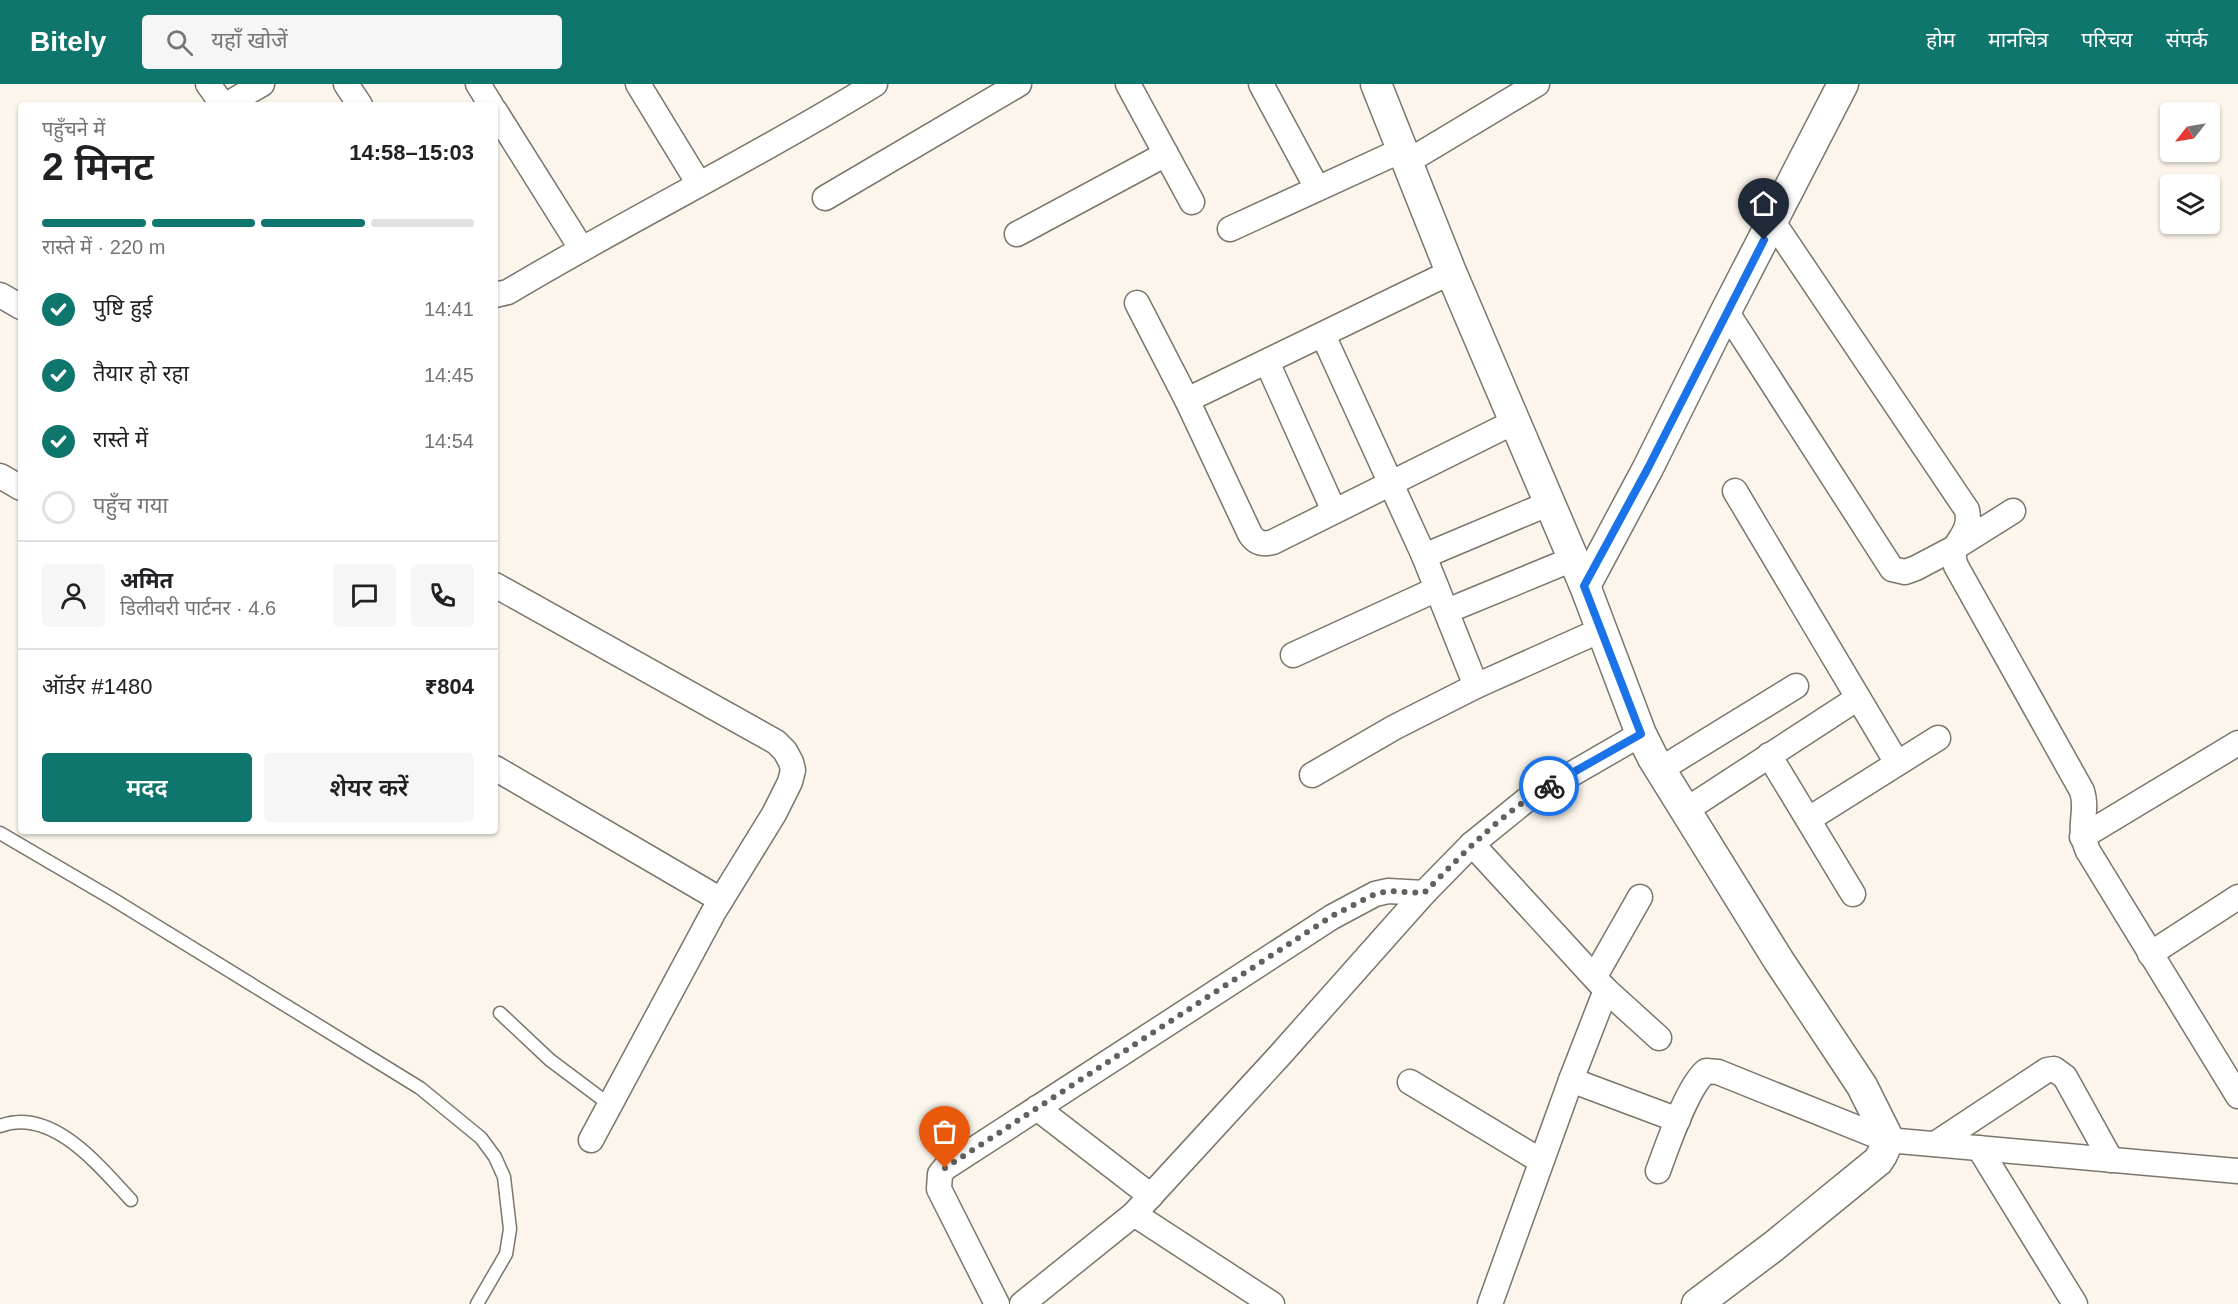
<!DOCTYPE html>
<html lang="hi">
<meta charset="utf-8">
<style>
body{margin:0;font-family:Helvetica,"Noto Sans Devanagari",sans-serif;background:#f6f6f6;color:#202124;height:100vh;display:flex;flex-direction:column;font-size:22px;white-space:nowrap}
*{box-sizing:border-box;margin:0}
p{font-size:20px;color:#757577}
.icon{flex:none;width:33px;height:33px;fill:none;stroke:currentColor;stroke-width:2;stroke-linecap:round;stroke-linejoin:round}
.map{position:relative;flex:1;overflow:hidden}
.details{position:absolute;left:18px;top:18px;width:480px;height:732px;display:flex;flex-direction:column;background:#fff;border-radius:6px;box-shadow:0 2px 4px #0004}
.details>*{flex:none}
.needle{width:39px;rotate:239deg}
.controls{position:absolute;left:2160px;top:18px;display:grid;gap:12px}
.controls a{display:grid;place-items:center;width:60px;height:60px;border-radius:6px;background:#fff;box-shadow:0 2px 4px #0004;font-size:30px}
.pin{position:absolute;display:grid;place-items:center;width:51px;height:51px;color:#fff;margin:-62px -26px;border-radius:50% 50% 50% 0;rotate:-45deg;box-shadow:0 0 6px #0007}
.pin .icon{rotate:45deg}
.courier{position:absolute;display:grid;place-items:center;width:60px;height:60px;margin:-30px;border:4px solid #1a73e8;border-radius:50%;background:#fff;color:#222;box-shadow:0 2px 8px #0007}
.summary em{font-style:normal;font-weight:600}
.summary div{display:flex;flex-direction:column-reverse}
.summary{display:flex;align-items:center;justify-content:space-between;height:102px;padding:0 24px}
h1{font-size:39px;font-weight:600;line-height:45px}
.bar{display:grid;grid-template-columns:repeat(4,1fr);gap:9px 6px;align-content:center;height:72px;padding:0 24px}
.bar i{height:8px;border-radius:4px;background:#e0e0e0}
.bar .selected{background:#0f766e}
.bar p{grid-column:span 4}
.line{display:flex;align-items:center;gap:15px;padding:0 24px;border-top:2px solid #e0e0e0}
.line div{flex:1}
.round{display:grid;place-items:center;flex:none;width:63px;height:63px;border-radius:6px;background:#f6f6f6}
ol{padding:0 24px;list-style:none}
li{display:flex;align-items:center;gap:18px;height:66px}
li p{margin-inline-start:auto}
li .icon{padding:6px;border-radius:50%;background:#0f766e;color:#fff;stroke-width:4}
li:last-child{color:#757577}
li i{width:33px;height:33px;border:3px solid #e0e0e0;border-radius:50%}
.action{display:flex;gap:12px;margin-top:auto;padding:12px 24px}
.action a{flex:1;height:69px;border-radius:6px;background:#0f766e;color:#fff;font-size:24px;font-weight:600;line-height:69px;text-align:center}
.action a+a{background:#f6f6f6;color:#202124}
header{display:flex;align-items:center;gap:36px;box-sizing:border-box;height:84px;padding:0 30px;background:#0f766e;color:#fff}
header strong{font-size:28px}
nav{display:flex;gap:33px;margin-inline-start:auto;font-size:21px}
.search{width:420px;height:54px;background:#f6f6f6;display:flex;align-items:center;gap:15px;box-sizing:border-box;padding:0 21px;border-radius:6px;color:#757577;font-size:22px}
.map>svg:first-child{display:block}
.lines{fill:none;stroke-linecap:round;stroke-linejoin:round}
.service-casing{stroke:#7b756c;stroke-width:15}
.minor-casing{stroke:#7b756c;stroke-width:27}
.tertiary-casing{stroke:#7b756c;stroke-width:33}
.service{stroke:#fff;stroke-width:12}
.minor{stroke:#fff;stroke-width:24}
.tertiary{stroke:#fff;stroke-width:30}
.done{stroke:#64605b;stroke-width:6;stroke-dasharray:0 10.8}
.route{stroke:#1a73e8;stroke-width:8}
</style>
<header>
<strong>Bitely</strong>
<div class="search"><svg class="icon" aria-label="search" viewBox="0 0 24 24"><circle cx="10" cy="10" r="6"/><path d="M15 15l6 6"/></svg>यहाँ खोजें</div>
<nav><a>होम</a><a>मानचित्र</a><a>परिचय</a><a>संपर्क</a></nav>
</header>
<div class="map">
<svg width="2238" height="1220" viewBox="0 0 2238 1220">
<rect width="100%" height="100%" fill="#fbf5eb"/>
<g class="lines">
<g class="service-casing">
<g id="service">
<path d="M0 749 111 814 420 1004 481 1054 495 1073 504 1093 510 1145 506 1170 477 1220"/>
<path d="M500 929 550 976 610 1021"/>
<path d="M0 1042C52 1022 100 1083 131 1116"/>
</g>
</g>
<g class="minor-casing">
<g id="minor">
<path d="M208 0 223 21"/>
<path d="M346 0 360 21"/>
<path d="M478 0 491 21"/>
<path d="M638 0 699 100"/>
<path d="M1128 0 1192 118"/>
<path d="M1261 0 1317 104"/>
<path d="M226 21 262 0"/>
<path d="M495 27 581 164"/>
<path d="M1407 78 1537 0"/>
<path d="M825 114 1019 0"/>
<path d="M1773 138 1967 426C1973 455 1946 457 1956 482L2082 707C2089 729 2076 741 2088 767L2238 1012"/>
<path d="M1230 145 1402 66"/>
<path d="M1017 150 1166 70"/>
<path d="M0 211 21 223"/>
<path d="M495 211 508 208C628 136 755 74 875 0"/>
<path d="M1137 219 1187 316 1250 450C1256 459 1262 461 1273 458L1516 337"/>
<path d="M1726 227 1892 485 1905 488 1916 484 1954 464 2013 427"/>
<path d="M1323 251 1424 472 1476 602 1601 546"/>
<path d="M1267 278 1334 427"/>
<path d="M1187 316 1451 188"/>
<path d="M0 392 21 404"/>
<path d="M1735 407 1897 679"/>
<path d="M1424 472 1550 419"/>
<path d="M495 501 776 658 785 667 791 678 793 686 790 698 774 730 713 829 591 1056"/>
<path d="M1447 527 1573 475"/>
<path d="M1293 571 1437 505"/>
<path d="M1769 671 1853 810"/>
<path d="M495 684 721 816"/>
<path d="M1661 685 1796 602"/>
<path d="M1312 691 1395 643 1476 602"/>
<path d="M1686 726 1858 614"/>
<path d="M1809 735 1938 654"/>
<path d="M2082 753 2238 659"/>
<path d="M1472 760 1606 906 1659 954"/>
<path d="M2150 870 2238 813"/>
<path d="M1595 892 1640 813"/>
<path d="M1571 996 1678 1036"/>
<path d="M1410 998 1541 1077"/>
<path d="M1037 1024 1151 1112"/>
<path d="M1935 1060 2047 986 2054 985 2065 993 2111 1076"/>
<path d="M1979 1064 2075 1220"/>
<path d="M1658 1087C1667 1063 1687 1003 1706 987L1718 988 1887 1056 2238 1087"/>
<path d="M1134 1130 1272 1220"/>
<path d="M997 1220 939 1105 940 1090 945 1084 1332 833 1375 810 1388 807 1424 809"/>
<path d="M1022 1220 1134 1130 1280 971 1424 809 1472 760 1525 717 1641 650"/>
<path d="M1490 1220 1571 996 1606 906"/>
</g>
</g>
<g class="tertiary-casing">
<g id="tertiary">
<path d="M1376 0 1451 188 1585 502 1641 650 1653 674 1779 877 1862 1002 1886 1050C1888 1061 1884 1069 1878 1077L1774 1162 1697 1220"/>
<path d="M1585 502 1648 384 1726 227 1843 0"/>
</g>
</g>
<use href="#service" class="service"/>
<use href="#minor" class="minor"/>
<use href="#tertiary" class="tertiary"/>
</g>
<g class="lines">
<path class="done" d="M945 1084 1332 832 1375 810 1388 807 1424 809C1463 770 1501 729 1549 702"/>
<path class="route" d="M1549 702 1641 650 1584 502 1648 384 1764 156"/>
</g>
</svg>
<div class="controls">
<a><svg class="needle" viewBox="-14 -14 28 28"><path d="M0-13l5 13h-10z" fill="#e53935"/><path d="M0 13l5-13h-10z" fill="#757577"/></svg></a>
<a><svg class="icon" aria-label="layers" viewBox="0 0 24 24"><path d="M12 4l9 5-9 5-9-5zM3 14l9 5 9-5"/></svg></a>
</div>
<div class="pin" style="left:945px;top:1084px;background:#ea580c"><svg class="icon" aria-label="bag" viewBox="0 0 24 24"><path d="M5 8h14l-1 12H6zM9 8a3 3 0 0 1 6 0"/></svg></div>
<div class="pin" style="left:1764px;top:156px;background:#1f2937"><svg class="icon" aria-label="home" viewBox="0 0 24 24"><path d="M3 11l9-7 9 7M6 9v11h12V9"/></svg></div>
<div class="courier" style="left:1549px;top:702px"><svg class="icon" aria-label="bike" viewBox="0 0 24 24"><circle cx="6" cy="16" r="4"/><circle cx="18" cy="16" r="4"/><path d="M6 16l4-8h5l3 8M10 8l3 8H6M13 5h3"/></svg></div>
<section class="details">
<div class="summary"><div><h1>2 मिनट</h1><p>पहुँचने में</p></div><em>14:58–15:03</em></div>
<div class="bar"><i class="selected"></i><i class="selected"></i><i class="selected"></i><i></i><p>रास्ते में · 220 m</p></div>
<ol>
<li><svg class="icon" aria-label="check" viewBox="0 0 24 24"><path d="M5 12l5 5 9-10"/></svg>पुष्टि हुई<p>14:41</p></li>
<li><svg class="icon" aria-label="check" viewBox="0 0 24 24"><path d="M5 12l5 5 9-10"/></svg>तैयार हो रहा<p>14:45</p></li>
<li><svg class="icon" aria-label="check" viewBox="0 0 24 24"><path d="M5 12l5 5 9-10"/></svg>रास्ते में<p>14:54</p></li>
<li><i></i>पहुँच गया</li>
</ol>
<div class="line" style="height:108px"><a class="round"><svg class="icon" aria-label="person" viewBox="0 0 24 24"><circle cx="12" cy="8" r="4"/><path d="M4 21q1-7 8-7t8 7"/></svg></a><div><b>अमित</b><p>डिलीवरी पार्टनर · 4.6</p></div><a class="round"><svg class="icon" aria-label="chat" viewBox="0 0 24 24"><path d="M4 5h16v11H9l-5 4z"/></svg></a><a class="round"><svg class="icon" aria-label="phone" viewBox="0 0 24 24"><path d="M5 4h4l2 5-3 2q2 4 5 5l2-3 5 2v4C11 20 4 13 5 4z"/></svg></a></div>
<div class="line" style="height:78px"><div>ऑर्डर #1480</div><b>₹804</b></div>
<div class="action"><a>मदद</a><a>शेयर करें</a></div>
</section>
</div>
